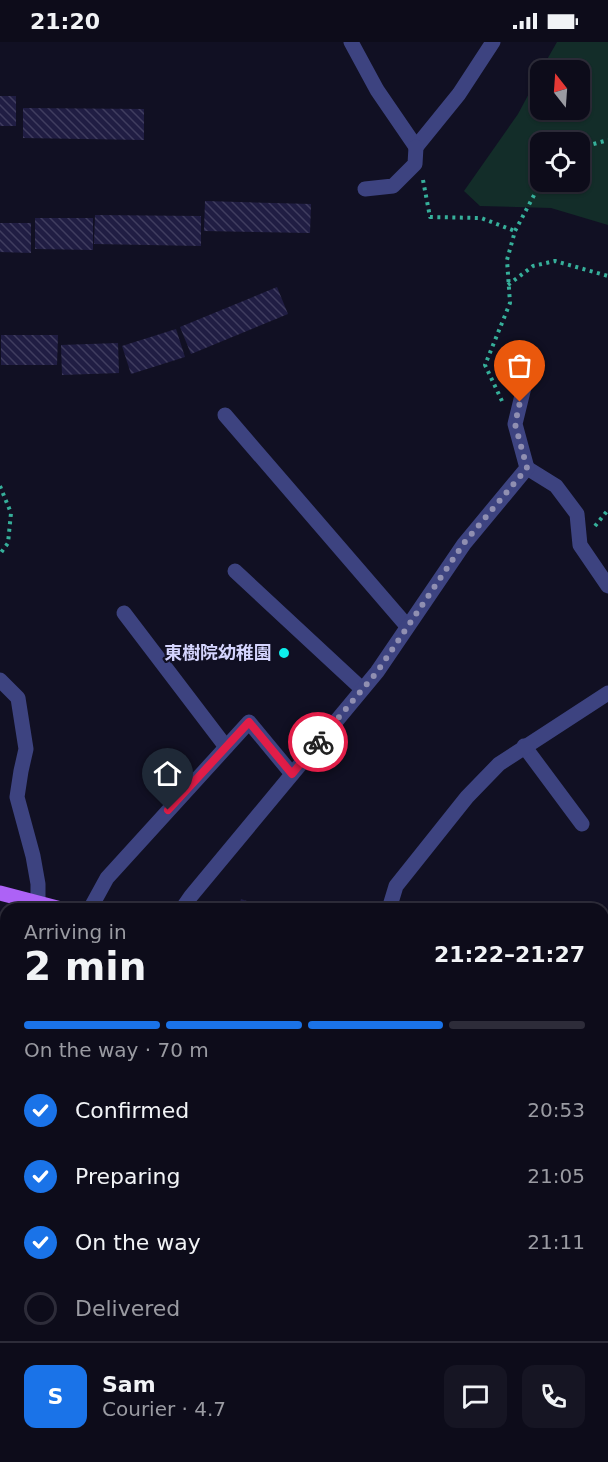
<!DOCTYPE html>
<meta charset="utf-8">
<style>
body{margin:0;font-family:"DejaVu Sans","Noto Sans JP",sans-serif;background:#161523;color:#f1f3f6;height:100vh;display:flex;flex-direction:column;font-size:22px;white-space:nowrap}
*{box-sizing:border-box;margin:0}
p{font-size:20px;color:#9a9ba2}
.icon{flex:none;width:33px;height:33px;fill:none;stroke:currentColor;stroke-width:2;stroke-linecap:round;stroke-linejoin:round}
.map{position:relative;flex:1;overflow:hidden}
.drawer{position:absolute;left:0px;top:861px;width:609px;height:560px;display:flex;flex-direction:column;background:#0d0c1a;border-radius:18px 18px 0 0;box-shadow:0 2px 4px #0004,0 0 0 2px #2d2c39}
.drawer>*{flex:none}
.needle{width:39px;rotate:343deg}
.fabs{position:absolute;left:530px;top:18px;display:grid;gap:12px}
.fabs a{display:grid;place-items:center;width:60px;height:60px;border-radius:12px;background:#0d0c1a;box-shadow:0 2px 4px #0004,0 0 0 2px #2d2c39;font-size:30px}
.pin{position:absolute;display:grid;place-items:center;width:51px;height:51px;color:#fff;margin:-62px -26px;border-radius:50% 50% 50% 0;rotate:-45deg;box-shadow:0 0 6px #0007}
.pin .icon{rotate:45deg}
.courier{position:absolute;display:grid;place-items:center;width:60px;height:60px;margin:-30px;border:4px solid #e11d48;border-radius:50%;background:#fff;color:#222;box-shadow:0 2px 8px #0007}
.summary em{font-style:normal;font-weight:700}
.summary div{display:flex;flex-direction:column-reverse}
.summary{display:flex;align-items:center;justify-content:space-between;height:102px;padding:0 24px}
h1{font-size:39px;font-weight:700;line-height:45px}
.bar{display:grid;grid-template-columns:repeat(4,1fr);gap:9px 6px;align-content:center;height:72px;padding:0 24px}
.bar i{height:8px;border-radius:4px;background:#2d2c39}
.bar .current{background:#1a73e8}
.bar p{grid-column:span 4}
.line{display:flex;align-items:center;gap:15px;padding:0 24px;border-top:2px solid #2d2c39}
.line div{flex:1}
.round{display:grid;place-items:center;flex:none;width:63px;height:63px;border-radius:12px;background:#161523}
ol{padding:0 24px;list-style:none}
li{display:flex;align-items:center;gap:18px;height:66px}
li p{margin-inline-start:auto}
li .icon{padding:6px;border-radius:50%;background:#1a73e8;color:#fff;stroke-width:4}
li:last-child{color:#9a9ba2}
li i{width:33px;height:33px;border:3px solid #2d2c39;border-radius:50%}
.status{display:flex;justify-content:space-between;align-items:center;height:42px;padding:0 30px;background:#0d0c1a;direction:ltr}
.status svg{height:16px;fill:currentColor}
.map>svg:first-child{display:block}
.green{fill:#132d29;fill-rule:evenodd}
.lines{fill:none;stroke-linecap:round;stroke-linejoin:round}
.river{stroke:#112b46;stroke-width:38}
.building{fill:url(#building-back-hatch)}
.path{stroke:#36af9a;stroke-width:4;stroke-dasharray:3 4.5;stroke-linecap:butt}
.minor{stroke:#3d4380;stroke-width:15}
.major{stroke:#ad62f6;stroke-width:15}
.done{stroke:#908fb1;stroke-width:6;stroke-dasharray:0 10.8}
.route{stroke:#e11d48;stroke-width:8}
.poi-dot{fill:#0defec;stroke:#111023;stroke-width:2}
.labels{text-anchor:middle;stroke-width:4.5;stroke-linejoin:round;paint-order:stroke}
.poi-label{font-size:18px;font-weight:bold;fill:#d4d4fd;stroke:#111023;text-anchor:end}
</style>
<div class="status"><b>21:20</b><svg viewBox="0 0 49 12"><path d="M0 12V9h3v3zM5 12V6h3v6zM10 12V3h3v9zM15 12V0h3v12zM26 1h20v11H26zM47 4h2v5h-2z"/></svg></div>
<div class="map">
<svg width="608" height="1420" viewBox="0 0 608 1420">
<defs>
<pattern id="building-back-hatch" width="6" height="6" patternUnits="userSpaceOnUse" patternTransform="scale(1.5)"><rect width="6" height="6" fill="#201d43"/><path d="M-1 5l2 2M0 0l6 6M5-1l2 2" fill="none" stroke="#403d5f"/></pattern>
</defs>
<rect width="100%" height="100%" fill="#111023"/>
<path class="green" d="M557 0H608V183L551 166 480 164 464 149 518 72 540 31V68H579V28H541ZM540 100H579V140H540Z"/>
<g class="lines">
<g class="river">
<path d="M0 1137 6 1136"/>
<path d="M449 1414 451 1420"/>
</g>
</g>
<g class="building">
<rect x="0" y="54" width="16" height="30"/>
<path d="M23 66 144 67V98L23 96Z"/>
<path d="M205 159 311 162 310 191 204 189Z"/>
<path d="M95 173 201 174V204L94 202Z"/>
<path d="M35 176H93V208L35 207Z"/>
<path d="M0 181H31V211L0 210Z"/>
<path d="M277 245 288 272 191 312 180 285Z"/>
<path d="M176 287 185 315 131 332 122 304Z"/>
<path d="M1 293H58L57 323H1Z"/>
<path d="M118 301 119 331 62 333 61 303Z"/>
<path d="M241 857 269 867H238Z"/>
<path d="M608 1211V1247L603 1250V1214Z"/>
</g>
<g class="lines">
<g class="path">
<path d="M579 106 608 98"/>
<path d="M423 138 430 175 481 176 515 189"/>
<path d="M508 243 533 224 555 219 608 234"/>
<path d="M502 359 485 323 510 261 507 218 515 189 541 140"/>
<path d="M0 444 11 471 8 501 0 512"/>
<path d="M595 484 608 468"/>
<path d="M0 1146H6"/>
<path d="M603 1320 606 1313 608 1312"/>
<path d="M544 1414 548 1420"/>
<path d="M557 1420 560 1414"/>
</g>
<g class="minor">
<path d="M351 0 377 48 416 105 459 52 493 0"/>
<path d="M365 147 393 144 415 122 416 105"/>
<path d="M225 373 407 584"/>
<path d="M527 426 556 444 577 472 580 503 608 544"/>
<path d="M235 529 362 647"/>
<path d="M124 571 226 705"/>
<path d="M0 638 18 656 26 707 21 729 17 755 33 814 38 842V861"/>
<path d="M524 704 582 782"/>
<path d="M90 867 107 836 249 680 292 732"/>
<path d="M182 867 191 854 377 630 464 502 527 426 515 382 526 337"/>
<path d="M389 867 396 844 467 755 499 722 608 651"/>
<path d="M603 953 608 948"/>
<path d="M0 1116 6 1099"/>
<path d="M0 1210 6 1217"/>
<path d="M0 1257 6 1255"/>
<path d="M0 1369 6 1366"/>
<path d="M231 1414 235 1420"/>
<path d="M387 1414 392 1420"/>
<path d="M82 1420 92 1414"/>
</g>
<g class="major">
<path d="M0 851 61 867"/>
<path d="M603 1136 608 1144"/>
</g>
</g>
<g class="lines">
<path class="done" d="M318 700 377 630 464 501 527 426 515 382 520 360"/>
<path class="route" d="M168 768 249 680 292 732 318 700"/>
</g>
<circle class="poi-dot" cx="284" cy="611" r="6"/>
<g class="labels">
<g class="poi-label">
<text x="272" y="617">東樹院幼稚園</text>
</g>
</g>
</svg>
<div class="fabs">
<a><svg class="needle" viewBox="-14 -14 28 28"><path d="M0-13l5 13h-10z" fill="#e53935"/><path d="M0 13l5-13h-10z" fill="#9a9ba2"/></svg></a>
<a><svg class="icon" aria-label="locate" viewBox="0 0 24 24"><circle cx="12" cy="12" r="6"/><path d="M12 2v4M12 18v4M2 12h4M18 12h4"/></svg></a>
</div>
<div class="pin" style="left:520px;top:360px;background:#ea580c"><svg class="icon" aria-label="bag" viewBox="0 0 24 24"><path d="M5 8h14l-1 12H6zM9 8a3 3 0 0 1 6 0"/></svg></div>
<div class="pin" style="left:168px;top:768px;background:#1f2937"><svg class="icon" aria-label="home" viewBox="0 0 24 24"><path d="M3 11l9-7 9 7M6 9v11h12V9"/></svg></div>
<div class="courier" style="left:318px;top:700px"><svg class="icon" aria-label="bike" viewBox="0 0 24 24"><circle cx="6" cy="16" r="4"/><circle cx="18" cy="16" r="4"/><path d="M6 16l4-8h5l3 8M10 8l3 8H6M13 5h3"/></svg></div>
<section class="drawer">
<div class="summary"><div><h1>2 min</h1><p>Arriving in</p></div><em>21:22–21:27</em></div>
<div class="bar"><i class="current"></i><i class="current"></i><i class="current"></i><i></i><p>On the way · 70 m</p></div>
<ol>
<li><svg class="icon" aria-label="check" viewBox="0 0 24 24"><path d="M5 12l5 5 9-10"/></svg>Confirmed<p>20:53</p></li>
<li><svg class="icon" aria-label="check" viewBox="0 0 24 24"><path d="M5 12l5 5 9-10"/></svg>Preparing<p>21:05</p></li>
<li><svg class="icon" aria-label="check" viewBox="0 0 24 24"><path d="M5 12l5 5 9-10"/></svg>On the way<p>21:11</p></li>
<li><i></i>Delivered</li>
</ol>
<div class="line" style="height:108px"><b class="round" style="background:#1a73e8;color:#fff">S</b><div><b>Sam</b><p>Courier · 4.7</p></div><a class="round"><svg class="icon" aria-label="chat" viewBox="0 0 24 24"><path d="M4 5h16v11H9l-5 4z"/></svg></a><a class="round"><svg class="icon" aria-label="phone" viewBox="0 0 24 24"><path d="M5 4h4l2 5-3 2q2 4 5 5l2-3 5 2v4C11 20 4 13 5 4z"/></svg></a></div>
</section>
</div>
